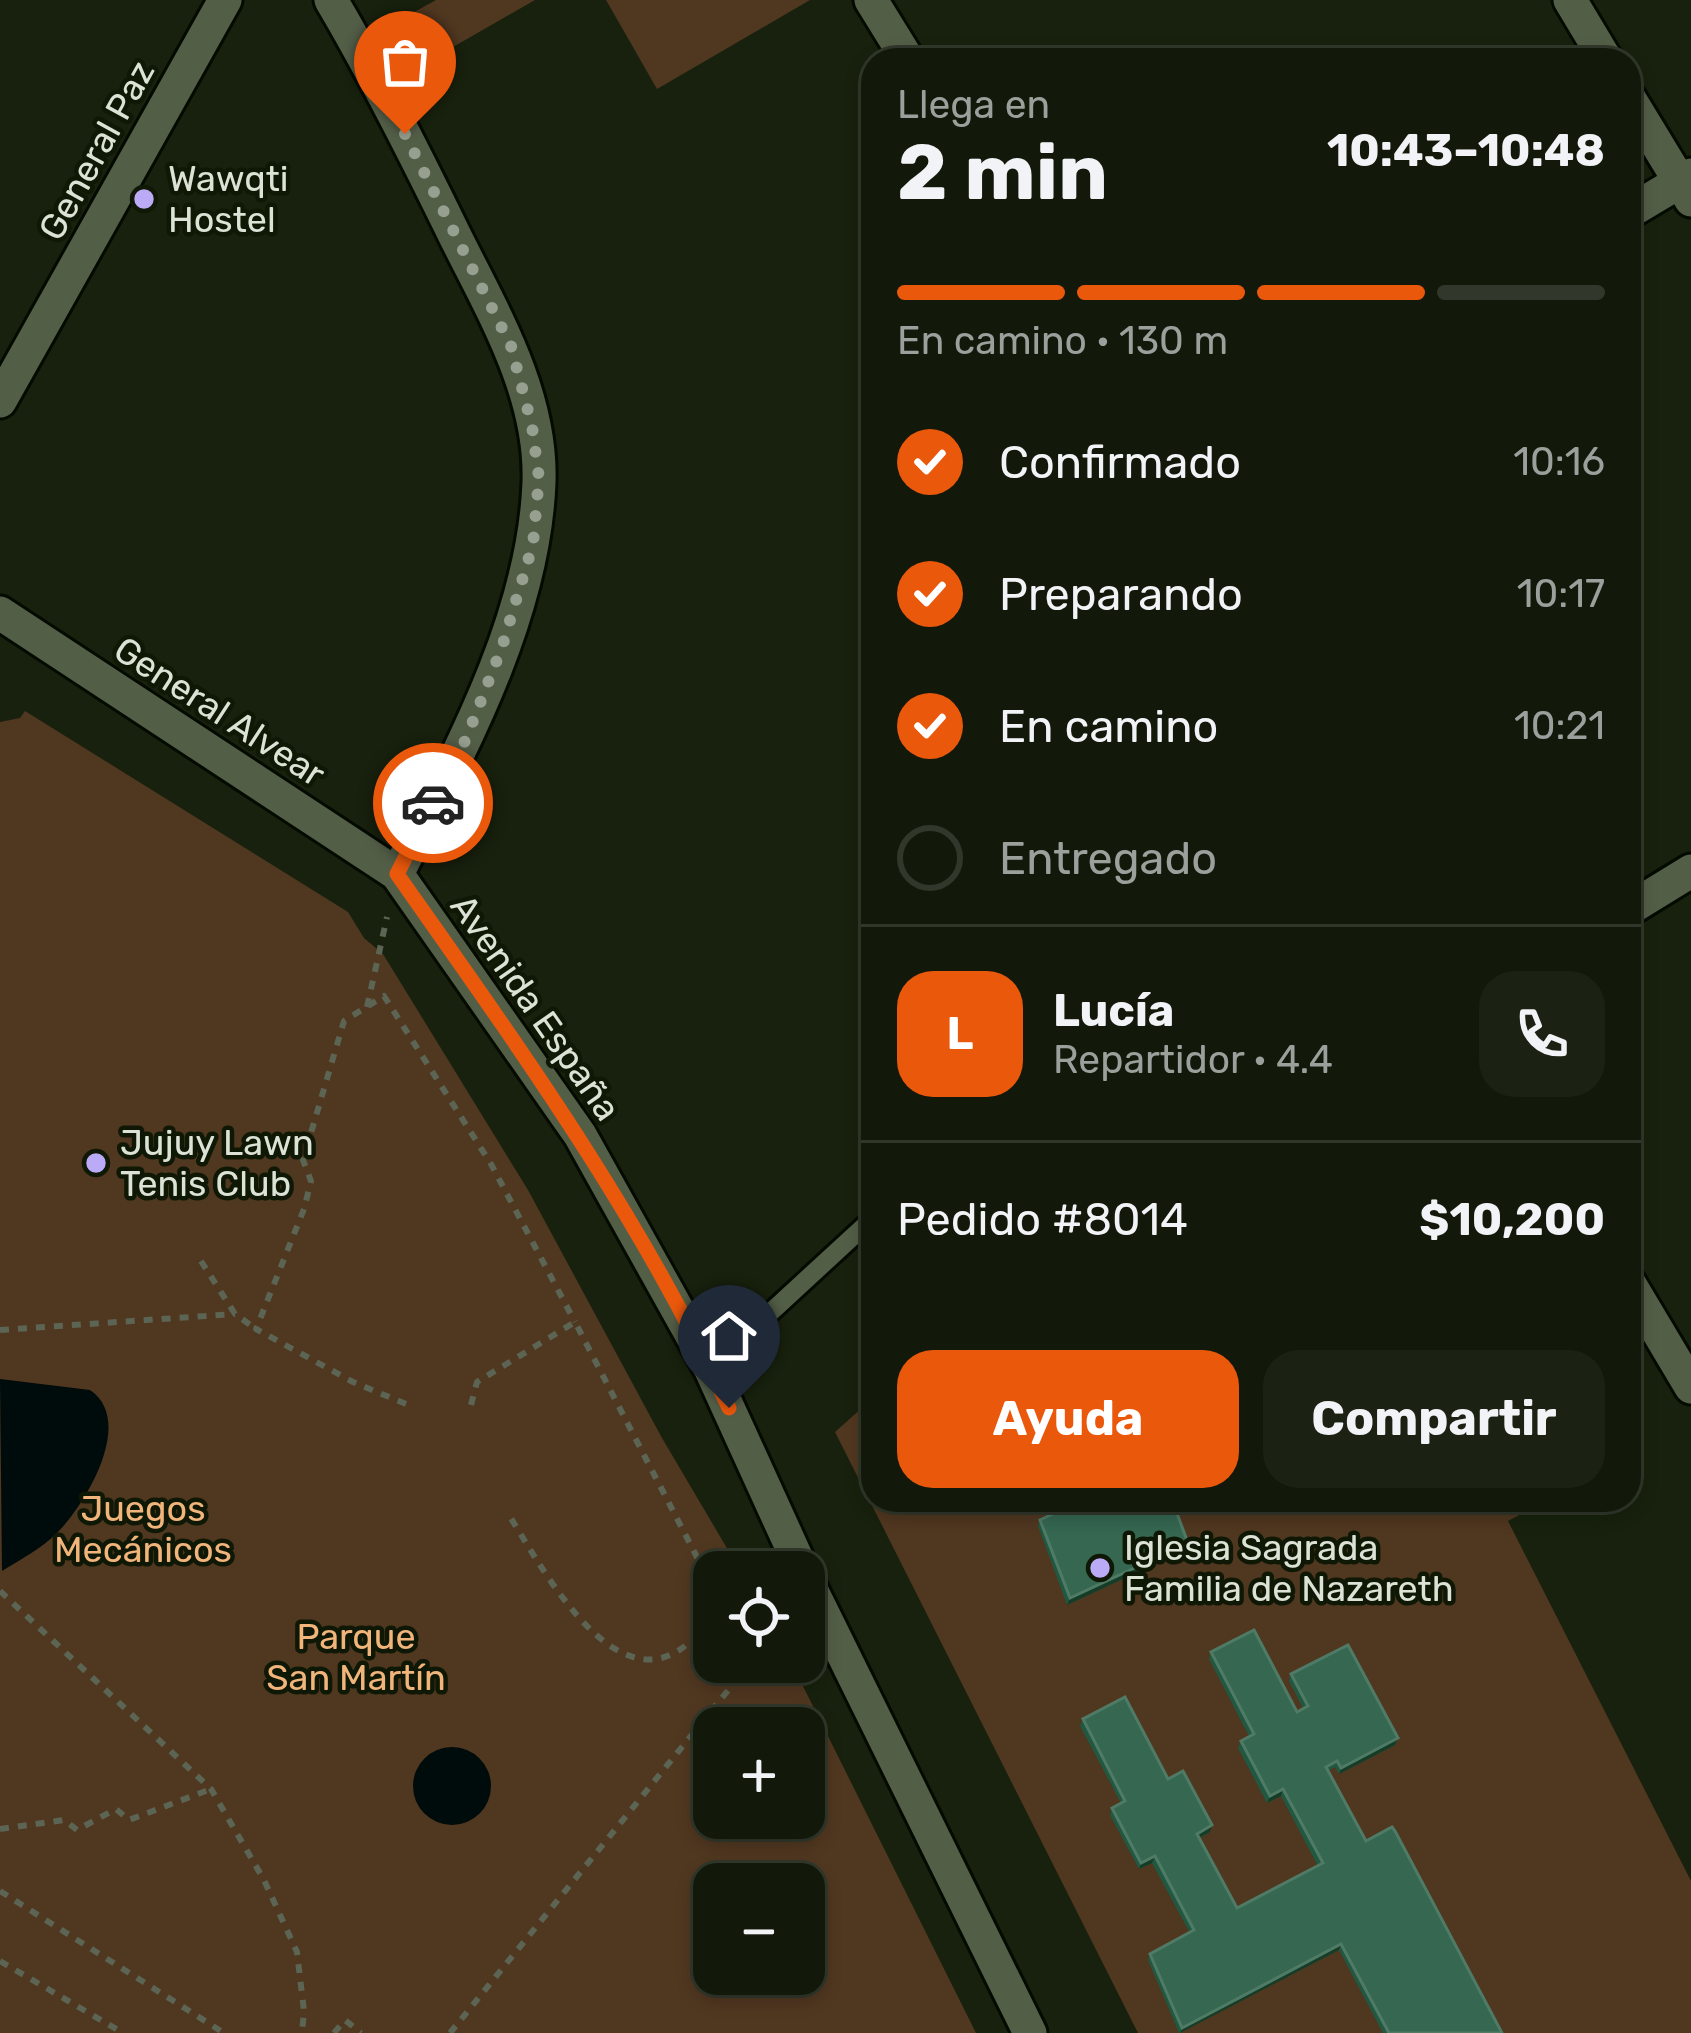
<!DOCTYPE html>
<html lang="es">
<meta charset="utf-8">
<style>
body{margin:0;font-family:Rubik,sans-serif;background:#1b2213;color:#f1f3f6;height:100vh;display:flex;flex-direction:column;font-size:45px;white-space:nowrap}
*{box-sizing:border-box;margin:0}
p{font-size:39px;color:#9ca09c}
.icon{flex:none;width:66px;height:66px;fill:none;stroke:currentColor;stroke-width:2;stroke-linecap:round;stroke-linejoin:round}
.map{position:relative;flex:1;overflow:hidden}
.side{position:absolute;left:861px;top:48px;width:780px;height:1464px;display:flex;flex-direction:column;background:#12190a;border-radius:36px;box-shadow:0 6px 18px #0003,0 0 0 3px #31382b}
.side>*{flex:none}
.fabs{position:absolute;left:693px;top:1551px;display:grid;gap:24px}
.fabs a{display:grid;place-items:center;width:132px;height:132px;border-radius:24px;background:#12190a;box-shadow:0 6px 18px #0003,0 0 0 3px #31382b;font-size:60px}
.pin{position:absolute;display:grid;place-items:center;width:102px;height:102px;color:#fff;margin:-123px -51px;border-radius:50% 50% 50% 0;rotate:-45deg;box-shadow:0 0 12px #0007}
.pin .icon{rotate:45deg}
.courier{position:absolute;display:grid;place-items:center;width:120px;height:120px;margin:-60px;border:9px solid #ea580c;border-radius:50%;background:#fff;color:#222;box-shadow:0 3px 15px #0007}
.summary em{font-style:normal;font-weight:700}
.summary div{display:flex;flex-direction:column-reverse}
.summary{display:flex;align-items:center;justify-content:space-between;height:204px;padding:0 36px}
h1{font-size:78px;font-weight:700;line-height:90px}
.bar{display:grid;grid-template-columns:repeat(4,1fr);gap:18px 12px;align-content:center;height:144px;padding:0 36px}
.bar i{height:15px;border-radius:9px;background:#31382b}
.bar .current{background:#ea580c}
.bar p{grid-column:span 4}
.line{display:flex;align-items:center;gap:30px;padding:0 36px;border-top:3px solid #31382b}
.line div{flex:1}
.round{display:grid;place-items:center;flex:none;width:126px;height:126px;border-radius:36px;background:#1b2213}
ol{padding:0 36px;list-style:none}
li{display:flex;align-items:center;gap:36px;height:132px}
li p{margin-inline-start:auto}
li .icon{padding:12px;border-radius:50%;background:#ea580c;color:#fff;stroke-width:4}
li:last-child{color:#9ca09c}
li i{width:66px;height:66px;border:6px solid #31382b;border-radius:50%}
.primary-button{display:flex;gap:24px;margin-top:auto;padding:24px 36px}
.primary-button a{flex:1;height:138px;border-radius:36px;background:#ea580c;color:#fff;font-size:48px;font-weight:700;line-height:138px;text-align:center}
.primary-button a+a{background:#1b2213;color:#f1f3f6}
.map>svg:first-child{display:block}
.green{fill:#503720;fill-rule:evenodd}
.water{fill:#000b0b}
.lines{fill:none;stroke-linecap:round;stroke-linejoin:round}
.service-casing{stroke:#040a00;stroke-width:24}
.minor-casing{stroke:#040a00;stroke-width:39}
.tertiary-casing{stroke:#040a00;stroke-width:39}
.path{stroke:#5c6453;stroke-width:6;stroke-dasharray:9 9;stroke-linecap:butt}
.service{stroke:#535e47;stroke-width:18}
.minor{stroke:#535e47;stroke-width:33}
.tertiary{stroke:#535e47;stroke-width:33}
.wall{fill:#215841}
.shaded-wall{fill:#153c26}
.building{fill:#356751;stroke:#4f7b66;stroke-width:3}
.done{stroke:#979f90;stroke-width:12;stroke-dasharray:0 21.6}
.route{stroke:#ea580c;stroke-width:15}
.poi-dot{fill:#bbaaf6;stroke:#0f1805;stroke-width:4.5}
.labels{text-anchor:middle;stroke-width:9;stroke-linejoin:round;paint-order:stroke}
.street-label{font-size:36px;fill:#dce3d6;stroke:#0f1805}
.poi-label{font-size:36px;fill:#dce3d6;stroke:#0f1805;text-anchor:start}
.park-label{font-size:36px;fill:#f1b47b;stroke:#0f1805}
</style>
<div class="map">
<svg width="1691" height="2033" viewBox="0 0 1691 2033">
<rect width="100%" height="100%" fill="#18210d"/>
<g class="green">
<path d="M436 0H535L394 81 369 37Z"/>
<path d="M606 0H810L657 89Z"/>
<path d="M25 711 348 912 364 938 383 954 528 1190 662 1438 741 1572H714V1662H791L976 2033H0V722L20 718ZM714 1728H804V1818H714ZM714 1884H804V1974H714Z"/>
<path d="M873 1398V1500H1548L1508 1521 1691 1881V2033H1138L835 1432Z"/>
</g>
<g class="water">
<path d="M0 1379 90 1390C136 1421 85 1505 57 1533 42 1548 20 1560 2 1571Z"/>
<circle cx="452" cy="1786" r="39"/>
</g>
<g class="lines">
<g class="service-casing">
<path id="service" d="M710 1368 873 1218"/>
</g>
<g class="minor-casing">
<g id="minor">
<path d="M331 0C376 76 415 154 454 234 492 311 542 393 539 482 534 619 458 755 397 874"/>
<path d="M871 0 908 60"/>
<path d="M1570 0 1606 60"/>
<path d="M1629 98 1691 200"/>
<path d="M1629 212 1691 175"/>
<path d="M0 401 225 0"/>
<path d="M1629 909 1691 871"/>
<path d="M1629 1283 1691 1387"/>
</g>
</g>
<g class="tertiary-casing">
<g id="tertiary">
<path d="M0 613 397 874 580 1135 710 1368 803 1572"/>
<path d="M804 1575 1030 2033"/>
</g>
</g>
<g class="path">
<path d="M367 1007 387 917"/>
<path d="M201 1261 235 1314 256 1329"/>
<path d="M0 1330 235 1314"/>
<path d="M406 1404 353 1382 256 1329 304 1209 311 1181 303 1160 344 1021 384 996 491 1164 575 1322"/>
<path d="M471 1405 477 1382 575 1322 713 1588C708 1618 699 1642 670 1655 602 1685 536 1557 507 1512"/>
<path d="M0 1591 211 1789 264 1880 297 1952 304 2011 302 2033"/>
<path d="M0 1829 64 1820 77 1830 116 1809 129 1820 211 1789"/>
<path d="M0 1891 224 2033"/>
<path d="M0 1961 123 2033"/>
<path d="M334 2033 345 2020 361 2033"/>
<path d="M450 2033 751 1662"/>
</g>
<use href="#service" class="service"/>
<use href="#minor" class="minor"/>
<use href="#tertiary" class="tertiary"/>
</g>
<g class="wall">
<path d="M1040 1520 1185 1550 1067 1605 1038 1526Z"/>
<path d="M1211 1652 1297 1712 1303 1708 1289 1681 1291 1674 1398 1738 1395 1745 1339 1774 1335 1767 1328 1771 1366 1841 1502 2033H1383L1339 1950 1179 2033 1148 1960 1150 1954 1190 1933 1152 1863 1139 1869 1110 1815 1112 1808 1121 1803 1080 1726 1083 1719 1168 1779 1210 1832 1200 1838 1237 1908 1318 1866 1281 1796 1267 1803 1238 1748 1241 1741 1249 1736 1209 1659Z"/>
</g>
<g class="shaded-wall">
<path d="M1188 1543 1185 1550 1067 1605 1070 1598Z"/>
<path d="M1398 1738 1395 1745 1339 1774 1341 1768Z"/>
<path d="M1283 1789 1281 1796 1267 1803 1270 1796Z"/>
<path d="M1212 1825 1210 1832 1195 1840 1197 1834Z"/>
<path d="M1155 1856 1152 1863 1139 1869 1141 1863Z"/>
<path d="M1341 1944 1339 1950 1180 2033 1182 2028Z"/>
</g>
<g class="building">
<path d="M1083 1500H1172L1188 1543 1070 1598 1040 1520Z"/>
<path d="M1254 1630 1297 1712 1308 1706 1291 1674 1348 1645 1398 1738 1341 1768 1337 1761 1326 1767 1366 1841 1392 1827 1395 1831 1502 2033H1389L1341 1944 1182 2028 1150 1954 1194 1930 1155 1856 1141 1863 1112 1808 1125 1801 1083 1719 1125 1697 1168 1779 1183 1771 1212 1825 1197 1834 1237 1908 1323 1863 1283 1789 1270 1796 1241 1741 1254 1734 1211 1652Z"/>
</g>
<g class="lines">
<path class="done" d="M405 134 511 346 532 426 539 478 533 544 502 647 466 739 433 803"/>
<path class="route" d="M433 803 397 874C518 1046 641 1216 729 1408"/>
</g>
<g class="poi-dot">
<circle cx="144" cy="199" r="12"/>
<circle cx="96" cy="1163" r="12"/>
<circle cx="1100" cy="1568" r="12"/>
</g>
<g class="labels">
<g class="street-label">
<text transform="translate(96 150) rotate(-61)" y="13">General Paz</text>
<text transform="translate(220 711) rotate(33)" y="13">General Alvear</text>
<text transform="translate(536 1007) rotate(55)" y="13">Avenida España</text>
</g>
<g class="poi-label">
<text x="168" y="191">Wawqti<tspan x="168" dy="41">Hostel</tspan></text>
<text x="120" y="1155">Jujuy Lawn<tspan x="120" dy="41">Tenis Club</tspan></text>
<text x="1124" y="1560">Iglesia Sagrada<tspan x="1124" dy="41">Familia de Nazareth</tspan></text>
</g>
<g class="park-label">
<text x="143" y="1521">Juegos<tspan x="143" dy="41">Mecánicos</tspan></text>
<text x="356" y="1649">Parque<tspan x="356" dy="41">San Martín</tspan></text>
</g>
</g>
</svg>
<div class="fabs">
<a><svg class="icon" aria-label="locate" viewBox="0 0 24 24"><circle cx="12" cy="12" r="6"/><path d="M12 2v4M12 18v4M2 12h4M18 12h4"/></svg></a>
<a>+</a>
<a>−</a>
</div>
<div class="pin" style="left:405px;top:134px;background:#ea580c"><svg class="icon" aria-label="bag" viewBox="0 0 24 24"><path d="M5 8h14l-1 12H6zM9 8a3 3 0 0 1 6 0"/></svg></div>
<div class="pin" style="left:729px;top:1408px;background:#1f2937"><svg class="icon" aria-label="home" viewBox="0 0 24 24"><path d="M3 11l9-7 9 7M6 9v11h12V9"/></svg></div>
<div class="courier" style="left:433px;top:803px"><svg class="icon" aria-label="car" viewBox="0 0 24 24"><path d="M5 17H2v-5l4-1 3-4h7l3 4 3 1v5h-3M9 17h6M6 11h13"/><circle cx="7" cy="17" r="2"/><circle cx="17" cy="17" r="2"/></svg></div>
<section class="side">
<div class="summary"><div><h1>2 min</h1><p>Llega en</p></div><em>10:43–10:48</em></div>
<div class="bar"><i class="current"></i><i class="current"></i><i class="current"></i><i></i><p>En camino · 130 m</p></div>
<ol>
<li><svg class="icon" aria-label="check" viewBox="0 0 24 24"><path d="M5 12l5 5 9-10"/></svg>Confirmado<p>10:16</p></li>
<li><svg class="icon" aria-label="check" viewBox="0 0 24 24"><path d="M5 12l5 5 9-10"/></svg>Preparando<p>10:17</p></li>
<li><svg class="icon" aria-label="check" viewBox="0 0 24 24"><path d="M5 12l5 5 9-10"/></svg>En camino<p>10:21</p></li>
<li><i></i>Entregado</li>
</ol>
<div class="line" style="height:216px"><b class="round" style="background:#ea580c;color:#fff">L</b><div><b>Lucía</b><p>Repartidor · 4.4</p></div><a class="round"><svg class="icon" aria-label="phone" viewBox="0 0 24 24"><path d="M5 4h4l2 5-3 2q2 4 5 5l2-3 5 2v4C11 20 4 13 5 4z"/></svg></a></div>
<div class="line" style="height:156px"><div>Pedido #8014</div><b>$10,200</b></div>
<div class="primary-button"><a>Ayuda</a><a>Compartir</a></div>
</section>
</div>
